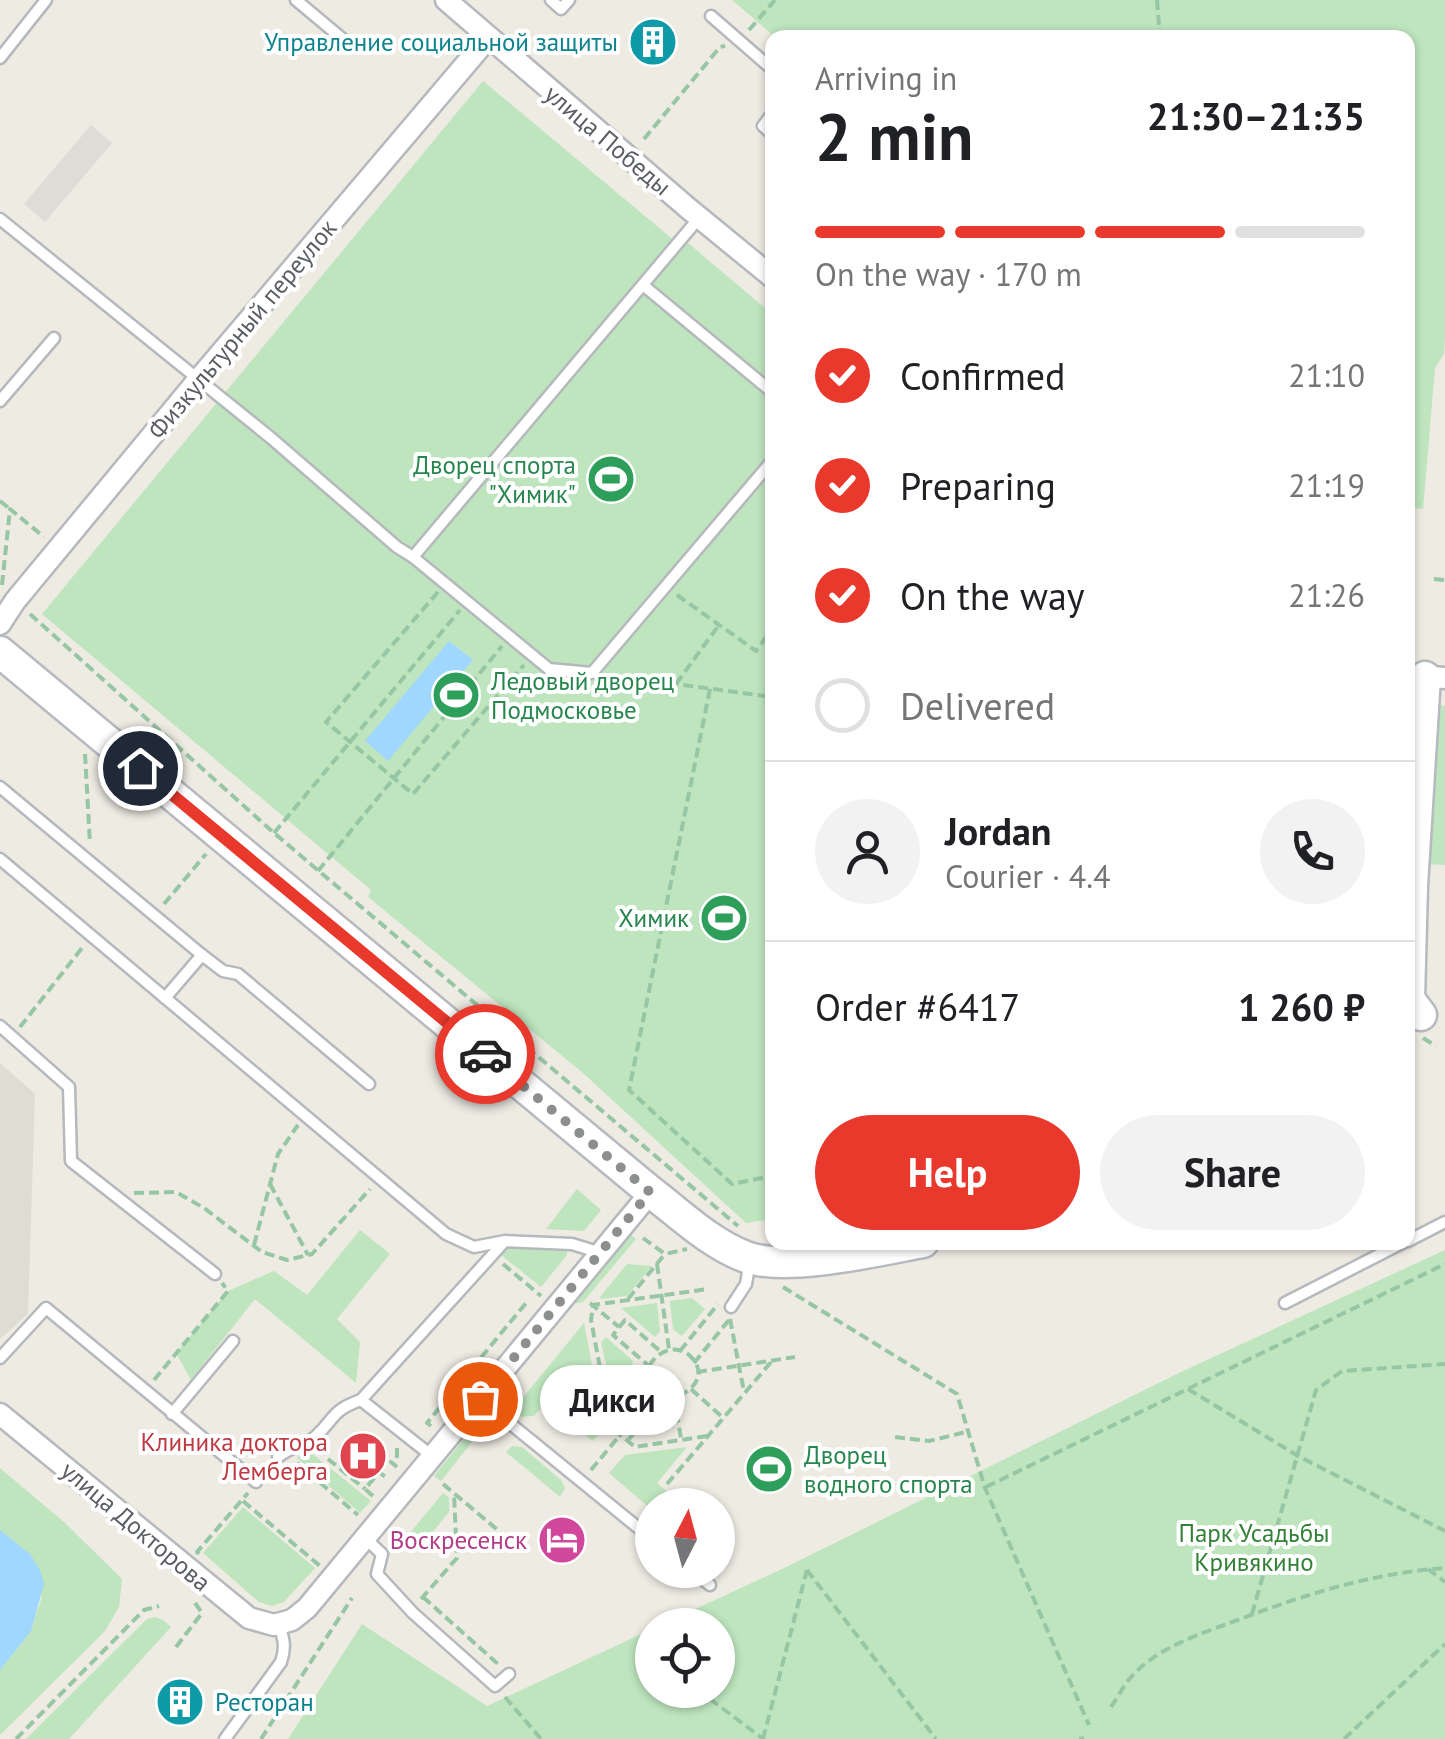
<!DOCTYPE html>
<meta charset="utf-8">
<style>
body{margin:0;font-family:"PT Sans",sans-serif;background:#f2f2f2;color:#202124;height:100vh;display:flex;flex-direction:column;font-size:38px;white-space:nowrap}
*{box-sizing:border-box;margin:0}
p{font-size:32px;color:#757577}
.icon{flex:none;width:55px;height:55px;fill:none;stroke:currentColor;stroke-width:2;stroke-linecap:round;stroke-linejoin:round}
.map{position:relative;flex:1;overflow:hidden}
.panel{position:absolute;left:765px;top:30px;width:650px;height:1220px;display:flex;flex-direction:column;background:#fff;border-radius:20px;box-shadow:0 2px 8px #0004}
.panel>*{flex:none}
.needle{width:65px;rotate:6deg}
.controls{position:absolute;left:635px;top:1488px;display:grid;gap:20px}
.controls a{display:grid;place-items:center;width:100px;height:100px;border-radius:50%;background:#fff;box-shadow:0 2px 8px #0004;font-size:50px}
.pin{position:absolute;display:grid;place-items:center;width:85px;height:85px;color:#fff;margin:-42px;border:5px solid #fff;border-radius:50%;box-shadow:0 2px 10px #0007}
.courier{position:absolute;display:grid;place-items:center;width:100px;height:100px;margin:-50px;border:8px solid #e9392c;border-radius:50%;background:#fff;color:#222;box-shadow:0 2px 12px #0007}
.bubble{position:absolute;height:70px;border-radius:35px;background:#fff;box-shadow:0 2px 8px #0004;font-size:32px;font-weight:600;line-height:70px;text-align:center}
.summary em{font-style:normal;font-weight:600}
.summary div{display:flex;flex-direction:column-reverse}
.summary{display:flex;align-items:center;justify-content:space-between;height:170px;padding:0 50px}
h1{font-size:65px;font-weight:600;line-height:75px}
.bar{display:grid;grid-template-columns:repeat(4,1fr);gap:15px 10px;align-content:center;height:120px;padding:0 50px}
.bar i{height:12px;border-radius:8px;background:#e0e0e0}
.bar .current{background:#e9392c}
.bar p{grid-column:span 4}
.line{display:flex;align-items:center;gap:25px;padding:0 50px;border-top:2px solid #e0e0e0}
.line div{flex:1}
.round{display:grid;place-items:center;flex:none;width:105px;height:105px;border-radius:52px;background:#f2f2f2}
ol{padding:0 50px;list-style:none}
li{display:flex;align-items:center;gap:30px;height:110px}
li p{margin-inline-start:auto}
li .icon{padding:10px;border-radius:50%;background:#e9392c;color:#fff;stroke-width:4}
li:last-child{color:#757577}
li i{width:55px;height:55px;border:5px solid #e0e0e0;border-radius:50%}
.button{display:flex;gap:20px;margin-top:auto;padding:20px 50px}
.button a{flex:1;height:115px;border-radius:60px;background:#e9392c;color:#fff;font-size:40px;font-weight:600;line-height:115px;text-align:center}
.button a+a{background:#f2f2f2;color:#202124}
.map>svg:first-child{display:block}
.industrial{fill:#dedcd6}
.education{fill:#dfdcd3}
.green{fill:#bee5be}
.water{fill:#a0d7ff}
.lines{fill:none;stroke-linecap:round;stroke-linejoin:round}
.lane-casing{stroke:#b5b8bc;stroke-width:15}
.street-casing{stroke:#b5b8bc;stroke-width:25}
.secondary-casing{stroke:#b6b9bf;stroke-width:35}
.path{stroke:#97c6a4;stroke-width:4;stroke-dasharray:10 5;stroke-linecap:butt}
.lane{stroke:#fff;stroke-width:10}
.street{stroke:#fff;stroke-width:20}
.secondary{stroke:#fff;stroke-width:30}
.done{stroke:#8d8f8f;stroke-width:10;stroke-dasharray:0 18}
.route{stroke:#e9392c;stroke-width:12}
.labels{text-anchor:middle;stroke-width:8;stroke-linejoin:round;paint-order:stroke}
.culture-label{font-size:25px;fill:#0d838f;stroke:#fff;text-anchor:end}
.street-label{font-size:25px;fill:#5a5e63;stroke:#fff}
.leisure-label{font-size:25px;fill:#27864d;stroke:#fff;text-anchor:end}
.health-label{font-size:25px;fill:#be3a42;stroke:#fff;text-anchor:end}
.park-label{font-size:25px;fill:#338136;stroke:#fff}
.hotel-label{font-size:25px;fill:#b23c85;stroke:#fff;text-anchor:end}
</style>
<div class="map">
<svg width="1445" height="1739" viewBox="0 0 1445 1739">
<rect width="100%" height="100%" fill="#edebe2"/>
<path class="industrial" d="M91 125 112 143 45 222 24 204Z"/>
<path class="education" d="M0 1063 35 1094 28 1314 0 1339Z"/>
<g class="green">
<path d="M732 0H1445V338L1444 354 1435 368 1423 509 1408 507V38L775 37Z"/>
<path d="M483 81 682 247 687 242 772 314V1219L746 1223 583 1073 368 897 371 890 42 614Z"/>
<path d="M1436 705 1445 706V865L1427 864Z"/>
<path d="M577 1189 601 1210 584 1231 546 1229Z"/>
<path d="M360 1230 390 1254 337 1319 360 1342 356 1383 255 1299 191 1380 176 1353 228 1291 274 1271 307 1295Z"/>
<path d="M630 1234 636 1239 583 1302 572 1304Z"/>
<path d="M510 1247 567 1251V1255L541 1287 501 1255Z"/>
<path d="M1445 1250V1739H288L362 1624 487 1706 652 1629V1690H718V1625H661L782 1569 1181 1372Z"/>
<path d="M627 1264 652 1266 627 1296 601 1299 600 1297Z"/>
<path d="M692 1298 705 1309 682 1336 673 1329 670 1301Z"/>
<path d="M657 1303 660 1331 655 1337 621 1308Z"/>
<path d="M584 1323 604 1428 593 1441 545 1403 534 1416 517 1417 511 1412Z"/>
<path d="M606 1337 633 1361 631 1371 608 1374 601 1342Z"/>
<path d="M484 1414 490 1419 441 1481 434 1476Z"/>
<path d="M512 1446 522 1447 561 1480 565 1488 560 1497 506 1452Z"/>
<path d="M687 1447 657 1483 673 1497 676 1495 687 1505H652V1510L609 1473 625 1455Z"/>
<path d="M305 1448 371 1501 360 1513 297 1458Z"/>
<path d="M0 1468 65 1523 122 1579 119 1607 105 1631 0 1735V1670L30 1631 42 1597 30 1554 0 1530Z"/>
<path d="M443 1493 449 1498V1512L421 1546 400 1545Z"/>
<path d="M243 1507 315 1568 284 1602 272 1606 259 1602 203 1553Z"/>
<path d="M155 1617 163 1620 171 1627 69 1739H26L147 1619Z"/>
</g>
<g class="water">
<path d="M449 641 473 660 388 761 365 741Z"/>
<path d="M0 1530 30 1554 40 1570 44 1584 31 1631 0 1670Z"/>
</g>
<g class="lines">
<g class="lane-casing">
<g id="lane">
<path d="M296 0 351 46"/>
<path d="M551 0 561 9 569 0"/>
<path d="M711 16 772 69"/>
<path d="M0 58 46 0"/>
<path d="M772 114 763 126 772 134"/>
<path d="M0 219 271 438 397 547 413 557 699 218"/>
<path d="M643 285 772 392"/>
<path d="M0 401 54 338"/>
<path d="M413 557 549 669 592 673 772 461"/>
<path d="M0 787 202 955 165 998"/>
<path d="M0 859 446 1234 474 1247 505 1241 572 1244 601 1253"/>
<path d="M202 955 223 971 238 974 369 1084"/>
<path d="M0 1026 69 1087 71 1161 215 1274"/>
<path d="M1408 1241 1445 1222"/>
<path d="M1285 1303 1404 1242"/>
<path d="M731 1307 746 1284 750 1260"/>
<path d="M0 1358 46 1308 256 1482"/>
<path d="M480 1399 652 1539"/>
<path d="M172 1414 233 1341"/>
<path d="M432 1456 361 1400 504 1242"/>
<path d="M278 1457C291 1446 306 1445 315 1437 336 1418 330 1411 361 1400"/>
<path d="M366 1539 382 1554 377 1574 413 1613 495 1686 509 1674"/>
<path d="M691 1570 710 1585"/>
<path d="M225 1739 281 1662C286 1648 284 1639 279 1625"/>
</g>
</g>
<g class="street-casing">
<g id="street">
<path d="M446 0 689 209 772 277"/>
<path d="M0 624 15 601 198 380 488 38"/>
<path d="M1408 675 1445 678"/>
<path d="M0 1414 249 1618 274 1625 292 1620 307 1608 651 1192"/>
</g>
</g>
<g class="secondary-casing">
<g id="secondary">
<path d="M0 652 651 1192C681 1215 711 1244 746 1257 787 1272 879 1250 923 1242"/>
<path d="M1421 1015 1409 999 1412 886 1425 677"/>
</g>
</g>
<g class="path">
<path d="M1157 0 1160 38"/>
<path d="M749 30 775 0"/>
<path d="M644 139 720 47 725 46"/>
<path d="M0 501 10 509"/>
<path d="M1434 579 1445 580"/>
<path d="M2 585 10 509 44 537"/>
<path d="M438 592 326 722 413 794 524 665"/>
<path d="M677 595 756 651 772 629"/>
<path d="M30 614 274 833 738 1226"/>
<path d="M609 675 772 697"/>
<path d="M676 684 719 625"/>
<path d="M710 689 629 1090 732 1184 772 1176"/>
<path d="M85 754 90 844"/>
<path d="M274 833 460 610"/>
<path d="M318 871 502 646"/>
<path d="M164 904 206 854"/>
<path d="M20 1027 82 948"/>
<path d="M1423 1038 1436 1046"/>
<path d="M270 1184 308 1255"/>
<path d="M134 1193 176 1192 204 1208 262 1252 287 1260 312 1254 370 1189"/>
<path d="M643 1238 665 1254 687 1249"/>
<path d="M254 1245 278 1154 298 1125"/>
<path d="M503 1264 541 1296"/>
<path d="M657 1264 669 1349"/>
<path d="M783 1287 957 1394 985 1488 1089 1725"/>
<path d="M628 1299 665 1254"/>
<path d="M590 1303 619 1327"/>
<path d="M730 1319 744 1392"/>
<path d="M680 1351 718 1304"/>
<path d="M694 1363 729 1320"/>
<path d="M649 1366C657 1352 674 1343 689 1355 726 1387 642 1426 649 1366L613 1335 625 1320 661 1352"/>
<path d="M697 1372 795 1357"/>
<path d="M154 1380 228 1291 222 1283"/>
<path d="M603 1381 648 1376"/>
<path d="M691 1389 721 1416"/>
<path d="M1188 1389 1298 1456 1445 1531"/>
<path d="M674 1398 681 1438"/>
<path d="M431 1426 427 1423 526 1303"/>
<path d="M615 1427 650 1385"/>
<path d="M707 1436 635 1447 613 1429 611 1426 591 1320 593 1305 708 1289"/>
<path d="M895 1437 929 1441 966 1432"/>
<path d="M629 1439 665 1397"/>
<path d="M397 1448V1456L391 1462 397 1467"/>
<path d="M328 1459 365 1489"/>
<path d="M297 1463 358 1515"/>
<path d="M591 1470 620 1435"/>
<path d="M443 1484 500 1532"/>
<path d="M667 1484 772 1361"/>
<path d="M986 1487 1445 1264"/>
<path d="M373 1496 365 1489 379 1472 388 1479"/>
<path d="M243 1501 320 1566"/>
<path d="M199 1554 197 1552 248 1493"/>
<path d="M1428 1569 1445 1582"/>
<path d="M807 1570 936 1739"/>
<path d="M423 1597 498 1664"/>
<path d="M421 1599 457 1558 454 1494"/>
<path d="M1252 1614 1316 1390 1342 1371 1445 1364"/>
<path d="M638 1646 652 1656"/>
<path d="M176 1647 202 1613 195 1603"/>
<path d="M698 1690 762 1738"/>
<path d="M505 1697 541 1739"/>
<path d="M1111 1707C1118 1697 1124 1684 1133 1675 1159 1647 1200 1634 1235 1621 1303 1595 1372 1573 1445 1568"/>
<path d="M16 1739 144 1610 159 1606"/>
<path d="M261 1739 352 1598"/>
<path d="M763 1739 807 1570"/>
<path d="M1079 1739 1084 1738"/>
<path d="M1344 1739 1445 1644"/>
</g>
<use href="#lane" class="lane"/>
<use href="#street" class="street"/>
<use href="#secondary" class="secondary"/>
</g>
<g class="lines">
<path class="done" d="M480 1399 650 1192 485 1054"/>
<path class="route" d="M140 768 485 1054"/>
</g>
<defs>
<g id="building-disc" transform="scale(2.5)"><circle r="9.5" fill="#0f9aa8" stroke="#fff"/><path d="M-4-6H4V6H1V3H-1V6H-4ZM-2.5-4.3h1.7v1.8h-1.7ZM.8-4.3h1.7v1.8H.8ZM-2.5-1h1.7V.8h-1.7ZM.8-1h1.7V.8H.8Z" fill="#fff"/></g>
<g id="stadium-disc" transform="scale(2.5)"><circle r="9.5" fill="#2e9e5b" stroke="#fff"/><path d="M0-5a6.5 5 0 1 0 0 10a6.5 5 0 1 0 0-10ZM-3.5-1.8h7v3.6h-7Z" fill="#fff"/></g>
<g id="hospital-disc" transform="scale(2.5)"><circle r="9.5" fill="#e0444e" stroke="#fff"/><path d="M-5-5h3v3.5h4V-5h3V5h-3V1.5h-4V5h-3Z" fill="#fff"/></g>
<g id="hotel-disc" transform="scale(2.5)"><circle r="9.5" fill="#d1479c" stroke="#fff"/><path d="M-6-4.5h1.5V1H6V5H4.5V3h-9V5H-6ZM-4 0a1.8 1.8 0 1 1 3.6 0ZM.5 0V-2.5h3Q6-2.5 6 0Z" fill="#fff"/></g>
</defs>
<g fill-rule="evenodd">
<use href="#building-disc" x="653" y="42"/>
<use href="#stadium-disc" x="611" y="479"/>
<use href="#stadium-disc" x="456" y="695"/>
<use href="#stadium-disc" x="724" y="918"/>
<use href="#hospital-disc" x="363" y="1456"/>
<use href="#stadium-disc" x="769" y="1469"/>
<use href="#hotel-disc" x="562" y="1540"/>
<use href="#building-disc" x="180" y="1702"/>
</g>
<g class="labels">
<g class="culture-label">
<text x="618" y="51">Управление социальной защиты</text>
<text x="215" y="1711" text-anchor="start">Ресторан</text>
</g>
<g class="street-label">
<text transform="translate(608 140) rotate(40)" y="9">улица Победы</text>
<text transform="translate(242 329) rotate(-50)" y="9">Физкультурный переулок</text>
<text transform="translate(136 1526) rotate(40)" y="9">улица Докторова</text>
</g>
<g class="leisure-label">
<text x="576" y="474">Дворец спорта<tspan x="576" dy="29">"Химик"</tspan></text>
<text x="491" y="690" text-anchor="start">Ледовый дворец<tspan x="491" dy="29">Подмосковье</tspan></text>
<text x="689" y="927">Химик</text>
<text x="804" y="1464" text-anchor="start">Дворец<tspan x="804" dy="29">водного спорта</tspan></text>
</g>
<g class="health-label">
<text x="328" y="1451">Клиника доктора<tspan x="328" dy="29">Лемберга</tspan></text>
</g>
<g class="park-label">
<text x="1254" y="1542">Парк Усадьбы<tspan x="1254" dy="29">Кривякино</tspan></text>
</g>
<g class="hotel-label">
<text x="527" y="1549">Воскресенск</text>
</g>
</g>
</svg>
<div class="controls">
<a><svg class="needle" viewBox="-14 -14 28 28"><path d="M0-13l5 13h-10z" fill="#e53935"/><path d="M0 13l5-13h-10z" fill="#757577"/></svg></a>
<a><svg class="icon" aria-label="locate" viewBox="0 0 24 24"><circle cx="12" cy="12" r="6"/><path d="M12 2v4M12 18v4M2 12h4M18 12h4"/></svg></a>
</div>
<div class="pin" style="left:480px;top:1399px;background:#ea580c"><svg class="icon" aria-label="bag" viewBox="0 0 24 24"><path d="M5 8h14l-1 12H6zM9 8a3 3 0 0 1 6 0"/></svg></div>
<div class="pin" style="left:140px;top:768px;background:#1f2937"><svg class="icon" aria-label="home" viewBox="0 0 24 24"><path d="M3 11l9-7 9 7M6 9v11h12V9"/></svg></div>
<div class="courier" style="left:485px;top:1054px"><svg class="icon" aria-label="car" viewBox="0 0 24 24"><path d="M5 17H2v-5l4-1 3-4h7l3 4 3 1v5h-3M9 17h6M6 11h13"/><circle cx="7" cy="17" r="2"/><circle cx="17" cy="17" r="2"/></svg></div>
<div class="bubble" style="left:540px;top:1365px;width:145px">Дикси</div>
<section class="panel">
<div class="summary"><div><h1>2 min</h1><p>Arriving in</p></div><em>21:30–21:35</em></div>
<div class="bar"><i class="current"></i><i class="current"></i><i class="current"></i><i></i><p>On the way · 170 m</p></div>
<ol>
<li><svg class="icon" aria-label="check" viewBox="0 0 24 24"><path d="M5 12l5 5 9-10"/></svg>Confirmed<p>21:10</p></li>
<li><svg class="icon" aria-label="check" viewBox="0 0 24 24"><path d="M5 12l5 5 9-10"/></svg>Preparing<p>21:19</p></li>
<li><svg class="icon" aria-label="check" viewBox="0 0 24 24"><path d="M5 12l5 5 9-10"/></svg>On the way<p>21:26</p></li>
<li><i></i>Delivered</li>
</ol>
<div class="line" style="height:180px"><a class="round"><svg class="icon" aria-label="person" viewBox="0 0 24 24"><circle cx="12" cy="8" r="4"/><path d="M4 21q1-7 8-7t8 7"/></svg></a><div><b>Jordan</b><p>Courier · 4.4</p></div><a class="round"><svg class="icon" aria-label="phone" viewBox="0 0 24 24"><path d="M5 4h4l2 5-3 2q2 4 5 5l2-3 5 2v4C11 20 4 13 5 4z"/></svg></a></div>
<div class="line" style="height:130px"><div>Order #6417</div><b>1 260 ₽</b></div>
<div class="button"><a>Help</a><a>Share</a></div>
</section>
</div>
